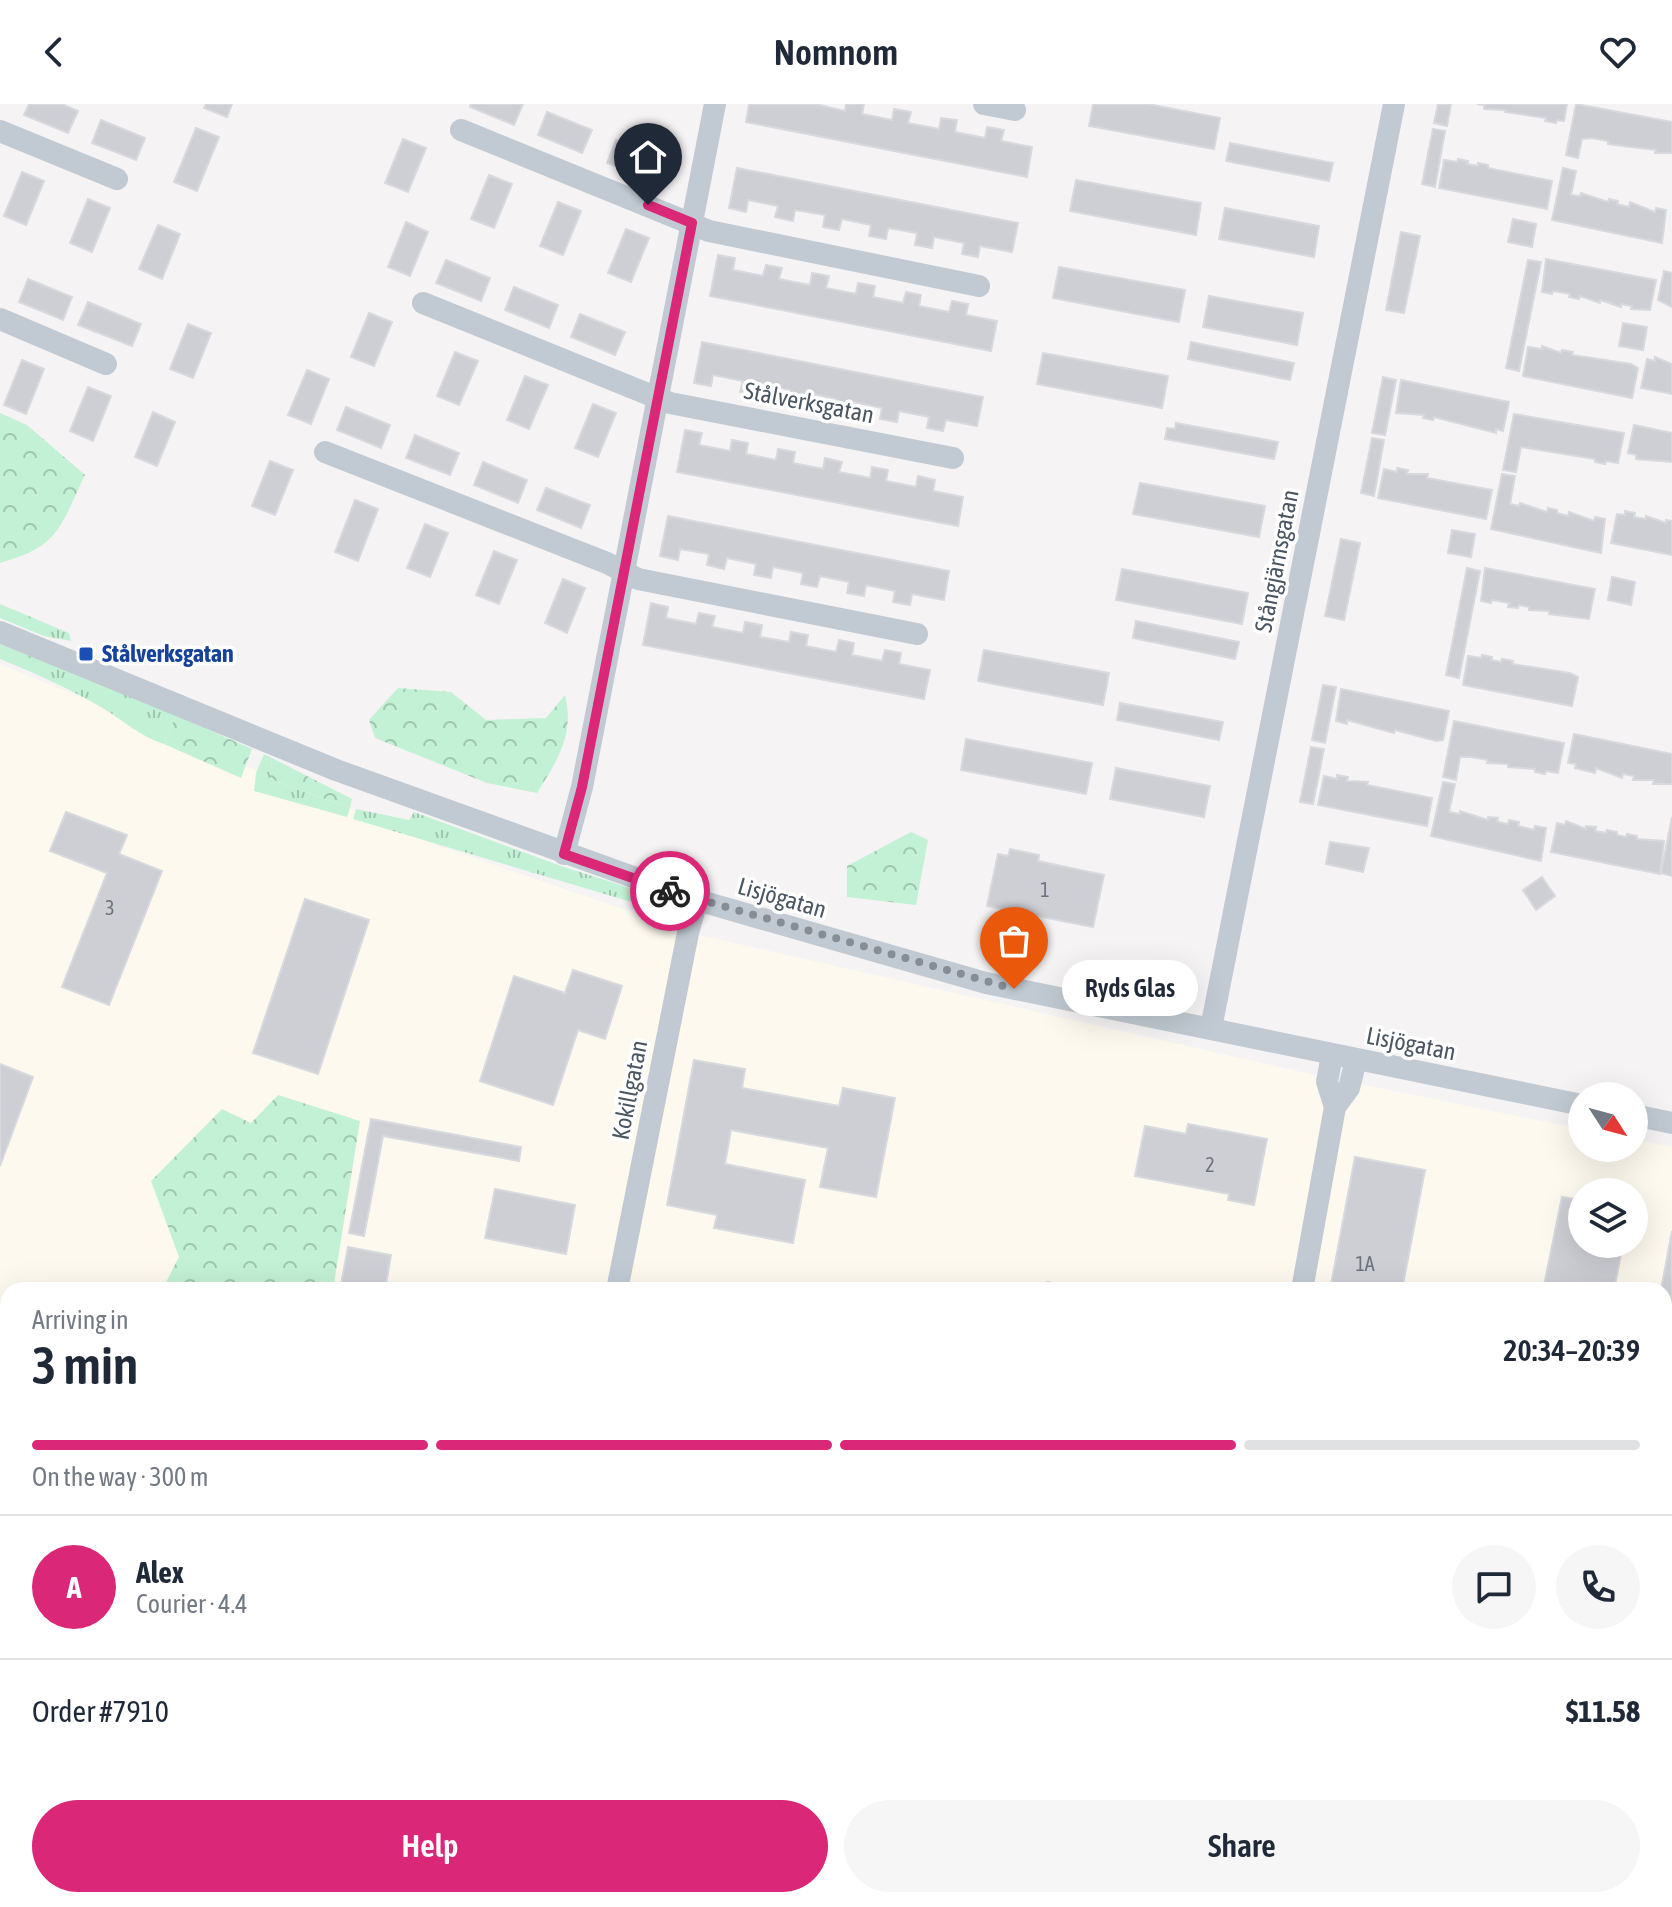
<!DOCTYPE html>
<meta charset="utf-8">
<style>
body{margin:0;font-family:"Asap Condensed",sans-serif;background:#f6f6f7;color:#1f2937;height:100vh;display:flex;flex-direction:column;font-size:30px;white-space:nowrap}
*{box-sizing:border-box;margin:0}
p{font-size:26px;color:#747a83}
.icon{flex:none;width:44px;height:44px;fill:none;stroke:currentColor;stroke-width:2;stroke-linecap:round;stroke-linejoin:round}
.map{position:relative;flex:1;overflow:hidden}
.side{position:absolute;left:0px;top:1178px;width:1672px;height:626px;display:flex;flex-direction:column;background:#fff;border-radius:24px 24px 0 0;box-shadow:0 8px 32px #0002}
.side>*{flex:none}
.needle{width:52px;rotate:126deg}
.tools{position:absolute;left:1568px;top:978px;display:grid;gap:16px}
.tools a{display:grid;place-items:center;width:80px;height:80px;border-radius:50%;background:#fff;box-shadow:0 8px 32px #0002;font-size:40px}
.pin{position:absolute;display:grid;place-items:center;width:68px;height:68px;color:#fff;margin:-82px -34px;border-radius:50% 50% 50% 0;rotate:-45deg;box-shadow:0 0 8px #0007}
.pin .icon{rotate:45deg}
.courier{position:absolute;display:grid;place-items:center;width:80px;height:80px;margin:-40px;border:6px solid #db2777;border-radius:50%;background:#fff;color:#222;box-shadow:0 2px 10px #0007}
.bubble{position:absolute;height:56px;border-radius:28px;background:#fff;box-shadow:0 8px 32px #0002;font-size:26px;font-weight:600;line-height:56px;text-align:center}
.overview em{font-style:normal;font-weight:600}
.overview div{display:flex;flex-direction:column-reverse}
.overview{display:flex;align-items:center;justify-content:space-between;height:136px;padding:0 32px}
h1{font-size:52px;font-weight:600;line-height:60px}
.bar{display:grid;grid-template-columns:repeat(4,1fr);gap:12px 8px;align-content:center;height:96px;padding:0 32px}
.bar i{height:10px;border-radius:6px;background:#e0e1e3}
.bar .selected{background:#db2777}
.bar p{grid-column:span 4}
.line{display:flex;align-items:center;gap:20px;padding:0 32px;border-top:2px solid #e0e1e3}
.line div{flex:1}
.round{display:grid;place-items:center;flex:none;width:84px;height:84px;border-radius:42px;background:#f6f6f7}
.button{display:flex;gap:16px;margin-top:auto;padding:16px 32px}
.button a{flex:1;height:92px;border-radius:48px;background:#db2777;color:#fff;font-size:32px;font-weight:600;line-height:92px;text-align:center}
.button a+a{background:#f6f6f7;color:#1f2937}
header{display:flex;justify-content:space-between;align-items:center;height:104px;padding:0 32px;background:#fff;font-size:36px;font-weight:600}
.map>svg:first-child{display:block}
.commercial{fill:#fdf9ef;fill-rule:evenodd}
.grass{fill:url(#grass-tufts)}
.forest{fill:url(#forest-crowns)}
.building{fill:#cdcfd5;stroke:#d7d9de;stroke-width:2}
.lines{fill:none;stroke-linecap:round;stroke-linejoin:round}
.minor{stroke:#c1cad2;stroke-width:22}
.done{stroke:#868d94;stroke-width:8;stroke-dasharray:0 14.4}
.route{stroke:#db2777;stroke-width:10}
.transit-dot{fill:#1a4fb4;stroke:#fff;stroke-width:3}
.labels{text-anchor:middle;stroke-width:7;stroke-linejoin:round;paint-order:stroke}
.number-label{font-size:20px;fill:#6b747e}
.street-label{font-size:24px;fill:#4a5661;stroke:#fff}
.transit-label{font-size:24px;font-weight:bold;fill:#164399;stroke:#fff;text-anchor:start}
</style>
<header><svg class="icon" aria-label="back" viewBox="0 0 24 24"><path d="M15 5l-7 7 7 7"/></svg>Nomnom<svg class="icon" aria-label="heart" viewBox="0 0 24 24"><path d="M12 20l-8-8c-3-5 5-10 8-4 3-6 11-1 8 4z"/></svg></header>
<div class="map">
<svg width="1672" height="1803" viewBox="0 0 1672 1803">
<defs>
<pattern id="grass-tufts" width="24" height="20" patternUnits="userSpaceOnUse" patternTransform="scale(2)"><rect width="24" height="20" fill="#c3f1d5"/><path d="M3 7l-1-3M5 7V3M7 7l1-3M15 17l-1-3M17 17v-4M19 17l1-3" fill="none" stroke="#a0c6b0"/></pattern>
<pattern id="forest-crowns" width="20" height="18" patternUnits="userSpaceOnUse" patternTransform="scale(2)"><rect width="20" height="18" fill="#c3f1d5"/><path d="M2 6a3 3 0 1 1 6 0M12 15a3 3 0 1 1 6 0" fill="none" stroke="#a0c6b0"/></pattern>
</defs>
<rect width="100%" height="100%" fill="#f5f3f3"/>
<path class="commercial" d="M0 560 442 743 699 831 1306 969 1582 1025V1044H1634V1035L1672 1043V1803H185L186 1796H1664V1186H8V1595L0 1594ZM1582 1088H1634V1140H1582Z"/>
<g class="grass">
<path d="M0 500 69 529 71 537 44 532 0 514Z"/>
<path d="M0 540 176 611 164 640C139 632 123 616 101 603 68 584 35 569 0 555Z"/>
<path d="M264 650 272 654 270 675 350 704 347 713 254 687 256 669Z"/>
<path d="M356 705 409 716 414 708 561 762 652 791 667 805 662 807 353 715Z"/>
</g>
<g class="forest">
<path d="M0 309 27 321 85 371C60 422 61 442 0 459Z"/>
<path d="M398 584 451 588 486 616 546 614 565 591C575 630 557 657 537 689L487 679 375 634 369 616Z"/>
<path d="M176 611 252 645 241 674 164 640Z"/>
<path d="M272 654 352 695 350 704 270 675Z"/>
<path d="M911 728 928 736 916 801 847 793V762Z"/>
<path d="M278 991 360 1017 333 1186H162L179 1153 151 1077 222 1005 251 1019Z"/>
</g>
<g class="building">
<path d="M29 0H62L78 7 68 29 24 11Z"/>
<path d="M206 0H232L227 13 204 4Z"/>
<path d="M471 0H523L514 21 470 3Z"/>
<path d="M749 0H815L845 7 846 0H864L862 10 892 16 894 5 911 8 908 19 939 25 941 14 957 16 955 28 985 34 987 23 1004 26 1001 37 1032 43 1027 73 746 18Z"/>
<path d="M1093 0H1148L1220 14 1214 45 1089 22Z"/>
<path d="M1438 0H1451L1447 22 1434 19Z"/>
<path d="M1477 0H1567L1564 17 1557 16 1556 19 1545 17 1546 14 1505 8V6L1484 5V1Z"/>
<path d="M1576 0 1672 18V49H1655L1656 46 1608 40V37L1592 34 1582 35 1578 54 1566 51Z"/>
<path d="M547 8 592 26 582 49 538 31Z"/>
<path d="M101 16 145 34 136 56 92 39Z"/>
<path d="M196 24 219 33 197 87 174 78Z"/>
<path d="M1433 25 1445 27 1435 83 1422 80Z"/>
<path d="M403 35 426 44 408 88 385 79Z"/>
<path d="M616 36 660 54 651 76 607 59Z"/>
<path d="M1230 39 1333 59 1329 77 1226 57Z"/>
<path d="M1458 55 1468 57 1467 60 1478 62V59L1488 61V64L1552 77 1547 105 1439 84 1444 56 1457 58Z"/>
<path d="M737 64 1018 119 1012 148 980 142 978 153 962 150 964 139 934 133 932 144 915 141 917 129 888 124 886 135 869 132 871 121 842 115 839 126 823 123 825 111 795 106 793 117 775 113 778 102 748 96 746 108 729 104Z"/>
<path d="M1563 64 1576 67 1571 91 1580 92 1581 89 1608 98 1609 95 1618 97 1617 100 1629 103 1630 98 1655 108 1656 104 1666 106 1662 139 1552 116Z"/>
<path d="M22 68 44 77 26 121 4 112Z"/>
<path d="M489 71 512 80 494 124 471 115Z"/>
<path d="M1076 76 1201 99 1196 131 1070 107Z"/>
<path d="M88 95 110 104 92 148 70 139Z"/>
<path d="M558 98 581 107 563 151 540 142Z"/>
<path d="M1225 104 1319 122 1314 153 1219 135Z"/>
<path d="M1513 115 1536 120 1532 143 1508 138Z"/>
<path d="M406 118 428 128 410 172 388 163Z"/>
<path d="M158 121 180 130 162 175 139 165Z"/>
<path d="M626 125 649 134 631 178 608 169Z"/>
<path d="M1401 128 1420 132 1404 209 1386 206Z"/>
<path d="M718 151 735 154 733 166 763 172 766 161 782 164 779 175 810 181 812 169 829 172 826 184 856 190 858 179 875 182 873 193 903 199 906 188 921 191 919 202 949 208 952 197 968 200 966 211 997 217 991 247 710 192Z"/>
<path d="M1546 155 1656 176 1650 206 1631 205 1632 202 1621 200V203L1600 196V199L1580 192 1579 195 1569 193 1570 190 1553 187 1552 190 1542 188Z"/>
<path d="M446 156 490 174 481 197 436 179Z"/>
<path d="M1528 156 1541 158 1519 267 1506 264Z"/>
<path d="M1059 163 1185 186 1179 218 1053 194Z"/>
<path d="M1664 167 1672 169V203L1658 196Z"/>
<path d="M28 175 72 193 63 216 19 198Z"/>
<path d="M514 183 558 201 549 224 505 206Z"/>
<path d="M1209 192 1303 209 1297 241 1203 223Z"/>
<path d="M88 198 141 220 132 242 78 221Z"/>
<path d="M369 209 392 218 374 262 351 253Z"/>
<path d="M580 210 625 228 615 251 571 233Z"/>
<path d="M1623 219 1647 223 1643 246 1619 242Z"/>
<path d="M188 220 211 229 193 274 170 265Z"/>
<path d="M702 238 983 293 977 322 946 316 943 327 927 324 929 313 899 307 897 318 880 315 882 304 853 298 851 310 834 306 836 295 807 289 804 301 788 297 790 286 760 280 758 291 740 288 743 277 713 271 711 282 694 279Z"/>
<path d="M1191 238 1294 259 1290 276 1188 255Z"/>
<path d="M1542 242 1561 249 1562 246 1573 248 1572 251 1631 260 1638 264 1632 294 1523 272 1528 243 1542 245Z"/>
<path d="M455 248 478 257 459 301 437 292Z"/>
<path d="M1043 249 1168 272 1162 304 1037 280Z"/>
<path d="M1655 253 1672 260V290L1641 284 1647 255 1655 257Z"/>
<path d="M22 256 44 265 26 310 4 301Z"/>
<path d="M307 266 329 275 311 320 288 311Z"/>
<path d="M525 272 548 281 529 325 507 316Z"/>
<path d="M1383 273 1396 276 1385 331 1372 329Z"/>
<path d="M1401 276 1509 298 1503 327 1496 325V329L1434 313 1433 316 1423 314 1424 311 1396 309Z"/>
<path d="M88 283 111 292 93 337 70 327Z"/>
<path d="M593 300 616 309 598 353 575 344Z"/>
<path d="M346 303 390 321 381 344 337 326Z"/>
<path d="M153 308 175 318 157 362 135 353Z"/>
<path d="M1514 310 1624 329 1618 359 1606 357 1605 360 1595 358V355L1521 343 1516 368 1503 366Z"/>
<path d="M1176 319 1278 338 1274 355 1165 335 1167 324 1175 325Z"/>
<path d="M1634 321 1672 329V358L1636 355V351L1628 349Z"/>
<path d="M685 326 702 329 699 341 730 347 732 336 748 339 746 350 776 356 778 345 795 348 793 359 823 365 825 354 842 358 839 368 870 374 872 363 888 366 886 377 916 383 918 372 935 376 933 387 963 393 958 422 677 368Z"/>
<path d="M415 331 459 349 450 371 406 354Z"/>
<path d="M1372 334 1384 336 1374 392 1361 389Z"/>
<path d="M270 357 293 366 275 411 252 402Z"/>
<path d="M483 358 527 376 518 399 474 381Z"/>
<path d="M1397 364 1408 366 1407 370H1428L1427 374 1492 386 1486 415 1378 394 1384 365 1397 368Z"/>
<path d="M1502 370 1515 372 1510 400 1519 402 1520 399 1547 408 1548 404 1557 406V409L1568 412 1569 408 1594 417 1595 413 1605 415 1601 449 1491 425Z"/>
<path d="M1140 379 1265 402 1259 433 1133 410Z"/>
<path d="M546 384 590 401 581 424 537 406Z"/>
<path d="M355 396 378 405 358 457 335 448Z"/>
<path d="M1625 407 1635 409 1634 413 1646 415V412L1666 419V416L1672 417V451L1611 439 1617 410 1625 411Z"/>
<path d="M668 412 949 467 944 496 912 490 910 501 893 498 895 487 866 481 864 492 847 489 849 478 820 472 817 483 801 480 803 469 773 463 771 474 754 471 756 460 727 454 724 465 707 461 709 450 680 445 678 456 660 452Z"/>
<path d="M425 420 448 429 430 473 407 464Z"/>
<path d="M1452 426 1475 430 1471 453 1448 449Z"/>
<path d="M1341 435 1360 439 1344 516 1325 512Z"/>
<path d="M494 447 517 456 499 500 476 491Z"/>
<path d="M1467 464 1480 467 1459 574 1446 571Z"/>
<path d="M1485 464 1595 485 1589 515 1549 510V507L1529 506V503L1519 501 1518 504 1508 503 1509 499 1492 496 1491 499 1481 497Z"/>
<path d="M1122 465 1248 489 1242 520 1116 496Z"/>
<path d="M1612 473 1635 478 1631 501 1608 496Z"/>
<path d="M563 475 585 484 567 529 545 519Z"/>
<path d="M651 499 668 503 666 514 696 520 699 509 715 512 712 523 743 529 745 518 762 521 760 533 789 538 791 528 808 531 806 542 836 548 839 536 854 539 852 551 882 557 885 546 901 549 899 560 930 566 924 595 643 541Z"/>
<path d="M1136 517 1239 538 1235 555 1133 534Z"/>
<path d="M984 546 1109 569 1103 601 978 577Z"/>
<path d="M1482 551 1492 553 1491 556 1501 558 1502 555 1513 557 1512 560 1570 569 1578 573 1572 602 1463 581 1468 552 1481 554Z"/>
<path d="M1323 581 1336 583 1325 639 1312 636Z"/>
<path d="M1341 585 1449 607 1443 636 1436 637 1395 626 1394 629 1347 616V620L1336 617Z"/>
<path d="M1120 599 1223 618 1219 636 1117 616Z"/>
<path d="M1454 617 1564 639 1558 669 1546 667 1545 670 1535 668V665L1508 663V660L1487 659 1488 656 1471 653H1460L1456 676 1443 673Z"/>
<path d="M1574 630 1672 650V680H1653L1654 676H1633L1634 672 1623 670 1622 674 1596 664 1595 669 1575 664 1576 660 1568 659Z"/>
<path d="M966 635 1092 659 1086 690 961 666Z"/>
<path d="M1311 643 1324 645 1313 700 1300 698Z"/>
<path d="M1116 664 1210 682 1204 713 1110 695Z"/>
<path d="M1337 671 1348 673 1347 677 1368 678 1367 681 1432 694 1427 722 1318 701 1324 672 1337 675Z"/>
<path d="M1443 678 1455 680 1449 708 1460 710V707L1488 716V713L1498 714 1497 718 1508 720 1509 716 1519 718 1518 722 1534 726 1535 722 1546 724 1541 757 1431 732Z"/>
<path d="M66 708 127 731 119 750 162 767 109 901 62 883 107 769 50 747Z"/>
<path d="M1672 713V772L1661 769Z"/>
<path d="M1566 717 1586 725V722L1596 723 1595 727 1606 729 1607 726 1617 728V731L1626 733 1627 730 1637 732V735L1664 737 1660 770 1551 748 1557 719 1565 721Z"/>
<path d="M1330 738 1369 744 1363 768 1326 760Z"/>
<path d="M1010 745 1039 751 1038 757 1104 771 1093 823 987 802 998 750 1008 752Z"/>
<path d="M1542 773 1555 792 1536 806 1523 786Z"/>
<path d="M305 795 369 816 318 970 253 949Z"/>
<path d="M573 866 622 882 605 935 578 926 553 1001 480 977 514 872 565 889Z"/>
<path d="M694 956 745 965 742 984 839 1002 843 984 895 994 876 1093 820 1083 828 1044 731 1026 725 1060 805 1076 793 1139 714 1124 717 1111 667 1101Z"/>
<path d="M0 960 33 973 0 1062Z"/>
<path d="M371 1015 521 1043 519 1057 383 1032 364 1132 349 1129Z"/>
<path d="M1188 1020 1267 1035 1254 1101 1228 1096 1229 1090 1135 1072 1145 1022 1186 1030Z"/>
<path d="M1355 1053 1425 1066 1402 1186H1330Z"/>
<path d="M495 1085 575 1101 566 1150 485 1134Z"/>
<path d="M1562 1093 1582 1096V1140H1623L1614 1186H1543Z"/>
<path d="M1672 1127V1311L1664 1309V1186H1661Z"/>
<path d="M348 1143 391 1151 385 1186H340Z"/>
<path d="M1047 1178 1093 1186H1045Z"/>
<path d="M1664 1360 1672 1362V1542L1664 1540Z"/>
<path d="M1664 1614 1672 1616V1803H1581L1582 1796H1664Z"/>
<path d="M25 1796H123L122 1803H24Z"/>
<path d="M286 1796H305L341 1803H284Z"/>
<path d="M616 1796H747L746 1803H614Z"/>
<path d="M915 1796H964L963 1803H914Z"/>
<path d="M990 1796H1361L1368 1803H1022Z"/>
</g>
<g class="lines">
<g class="minor">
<path d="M984 0 1015 6"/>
<path d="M461 26 709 127 979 182"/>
<path d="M0 27 117 75"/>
<path d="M423 199 670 299 953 354"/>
<path d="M0 215 106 260"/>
<path d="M325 348 607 459 638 475 917 530"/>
<path d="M0 528 336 666 697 796 986 879 1582 1001"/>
<path d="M564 750 582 683 715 0"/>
<path d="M1211 924 1394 0"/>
<path d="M1332 951 1327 978 1335 1003"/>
<path d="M1634 1011 1672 1019"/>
<path d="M617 1186 688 829 697 796"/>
<path d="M1302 1186 1335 1003 1349 984 1356 956"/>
<path d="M0 1529 8 1537"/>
<path d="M1664 1589 1672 1591"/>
<path d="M231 1803 232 1796"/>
<path d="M1510 1803 1512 1796"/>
</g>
</g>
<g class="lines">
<path class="done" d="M670 787 1014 885"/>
<path class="route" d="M648 101 692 119 582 683 564 750 670 787"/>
</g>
<rect class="transit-dot" x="78" y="542" width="16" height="16" rx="4"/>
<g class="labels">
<g class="number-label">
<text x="1045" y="793">1</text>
<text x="110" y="811">3</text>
<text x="1210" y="1068">2</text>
<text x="1365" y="1167">1A</text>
</g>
<g class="street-label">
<text transform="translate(809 299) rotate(11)" y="8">Stålverksgatan</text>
<text transform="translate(1277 457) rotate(-79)" y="8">Stångjärnsgatan</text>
<text transform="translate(782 794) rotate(16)" y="8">Lisjögatan</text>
<text transform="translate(1411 940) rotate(11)" y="8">Lisjögatan</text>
<text transform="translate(630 986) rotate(-79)" y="8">Kokillgatan</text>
</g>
<g class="transit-label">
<text x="102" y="558">Stålverksgatan</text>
</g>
</g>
</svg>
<div class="tools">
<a><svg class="needle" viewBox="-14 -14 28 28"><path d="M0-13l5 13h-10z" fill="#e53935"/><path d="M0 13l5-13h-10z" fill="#747a83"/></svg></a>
<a><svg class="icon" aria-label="layers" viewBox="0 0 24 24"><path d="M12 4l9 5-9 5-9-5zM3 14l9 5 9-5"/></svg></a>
</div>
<div class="pin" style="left:1014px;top:885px;background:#ea580c"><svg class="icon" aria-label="bag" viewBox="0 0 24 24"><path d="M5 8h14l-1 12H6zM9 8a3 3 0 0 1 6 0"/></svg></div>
<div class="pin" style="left:648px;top:101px;background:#1f2937"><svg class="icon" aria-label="home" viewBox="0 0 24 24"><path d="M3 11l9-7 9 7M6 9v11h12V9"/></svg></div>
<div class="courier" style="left:670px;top:787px"><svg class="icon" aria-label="bike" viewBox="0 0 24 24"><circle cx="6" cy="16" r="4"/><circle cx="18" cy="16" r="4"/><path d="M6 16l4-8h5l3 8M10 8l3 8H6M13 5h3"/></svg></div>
<div class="bubble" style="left:1062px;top:856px;width:136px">Ryds Glas</div>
<section class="side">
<div class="overview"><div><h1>3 min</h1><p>Arriving in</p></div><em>20:34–20:39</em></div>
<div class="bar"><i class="selected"></i><i class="selected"></i><i class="selected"></i><i></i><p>On the way · 300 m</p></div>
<div class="line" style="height:144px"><b class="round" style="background:#db2777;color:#fff">A</b><div><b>Alex</b><p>Courier · 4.4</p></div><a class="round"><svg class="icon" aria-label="chat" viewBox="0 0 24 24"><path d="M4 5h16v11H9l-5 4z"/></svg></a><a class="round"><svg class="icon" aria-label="phone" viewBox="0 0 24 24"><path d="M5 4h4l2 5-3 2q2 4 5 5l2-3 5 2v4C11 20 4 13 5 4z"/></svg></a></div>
<div class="line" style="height:104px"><div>Order #7910</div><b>$11.58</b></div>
<div class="button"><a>Help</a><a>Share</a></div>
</section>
</div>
